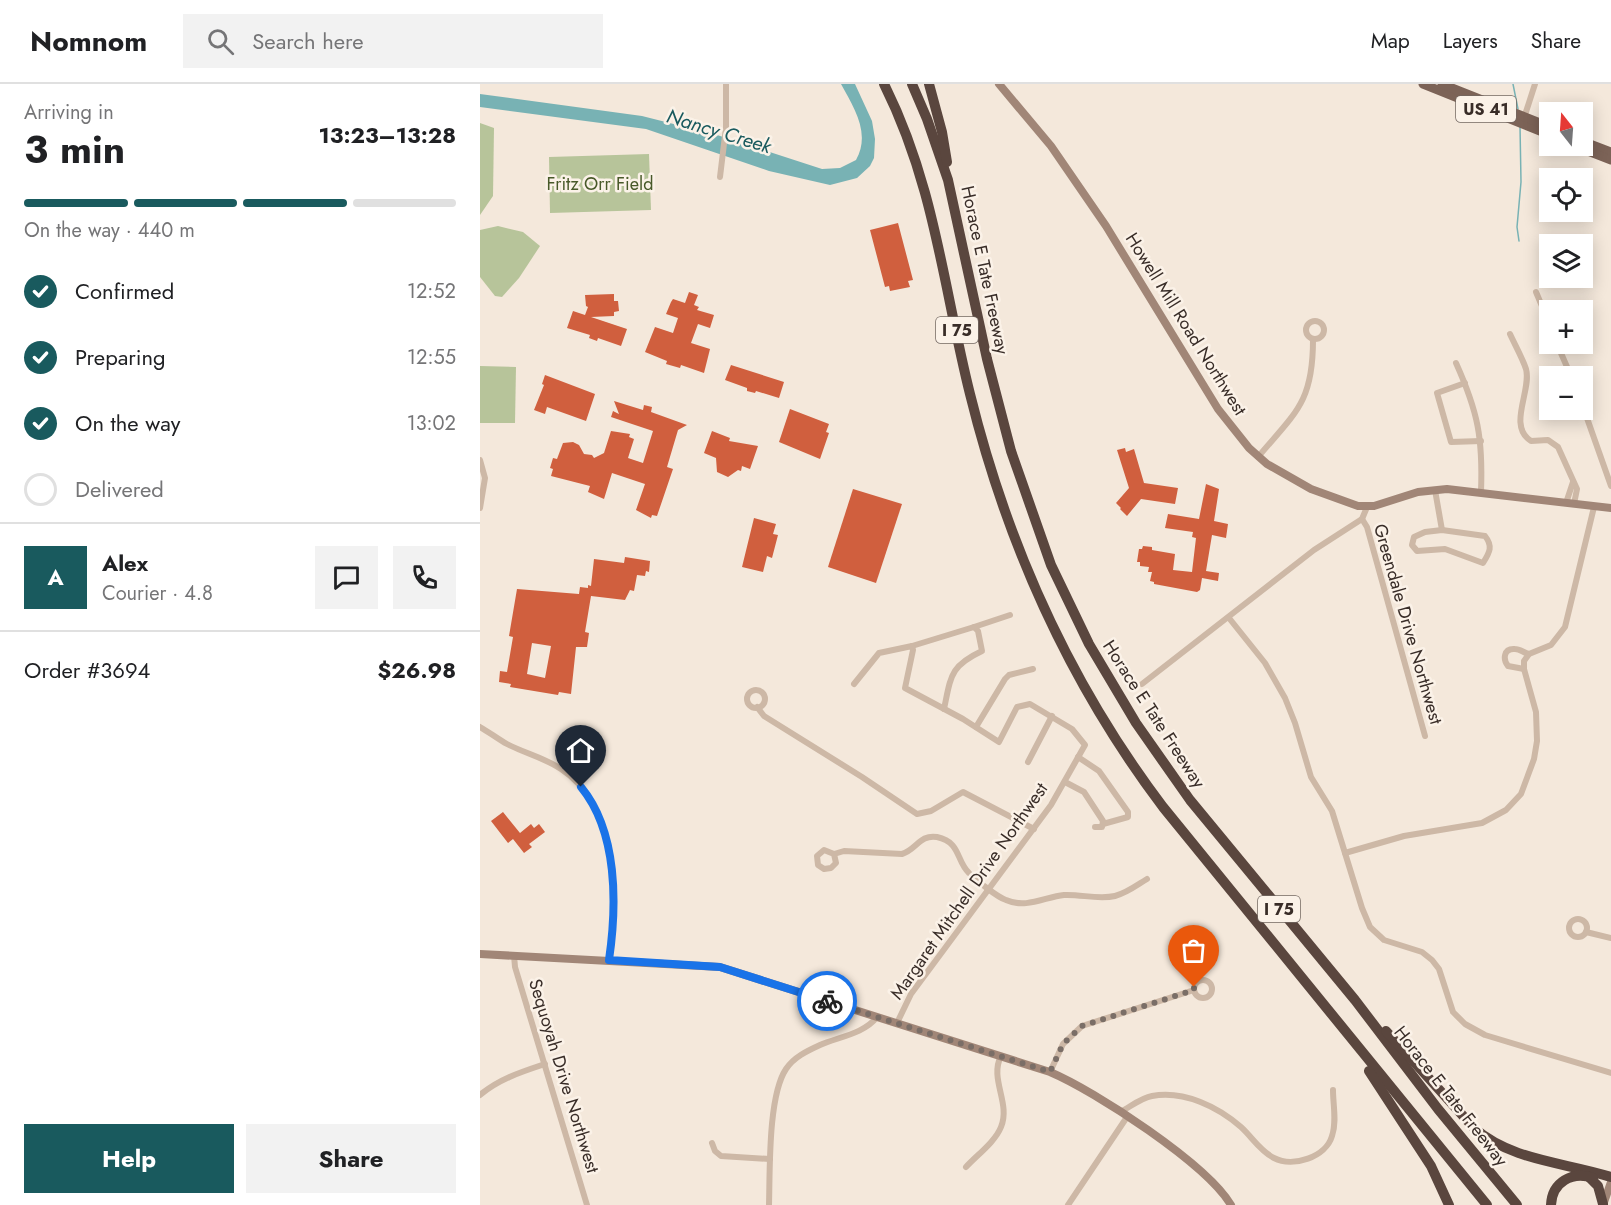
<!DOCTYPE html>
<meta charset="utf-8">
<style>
body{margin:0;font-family:Jost,sans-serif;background:#f2f2f2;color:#202124;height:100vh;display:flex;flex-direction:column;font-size:22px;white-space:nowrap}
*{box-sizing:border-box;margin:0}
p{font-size:20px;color:#757577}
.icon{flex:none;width:33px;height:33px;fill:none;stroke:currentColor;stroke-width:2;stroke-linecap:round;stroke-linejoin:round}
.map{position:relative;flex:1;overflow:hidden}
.side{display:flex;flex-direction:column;background:#fff;width:480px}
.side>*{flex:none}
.needle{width:39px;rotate:343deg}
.fabs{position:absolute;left:1059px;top:18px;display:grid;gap:12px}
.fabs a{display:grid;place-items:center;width:54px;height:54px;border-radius:0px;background:#fff;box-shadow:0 3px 15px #0003;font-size:30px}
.pin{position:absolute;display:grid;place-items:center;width:51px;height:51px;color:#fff;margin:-62px -26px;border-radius:50% 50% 50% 0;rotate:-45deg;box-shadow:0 0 6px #0007}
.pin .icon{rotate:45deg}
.courier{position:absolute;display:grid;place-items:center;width:60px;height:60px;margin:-30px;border:4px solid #1a73e8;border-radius:50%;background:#fff;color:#222;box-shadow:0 2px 8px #0007}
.overview em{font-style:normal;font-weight:700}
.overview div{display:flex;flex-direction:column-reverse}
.overview{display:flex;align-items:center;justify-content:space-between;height:102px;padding:0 24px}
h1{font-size:39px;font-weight:700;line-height:45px}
.bar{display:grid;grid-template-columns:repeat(4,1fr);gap:9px 6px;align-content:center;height:72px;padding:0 24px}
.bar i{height:8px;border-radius:4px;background:#e0e0e0}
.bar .current{background:#195a5e}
.bar p{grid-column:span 4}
.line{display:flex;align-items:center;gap:15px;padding:0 24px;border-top:2px solid #e0e0e0}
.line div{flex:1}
.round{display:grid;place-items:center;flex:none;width:63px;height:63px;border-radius:0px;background:#f2f2f2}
ol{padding:0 24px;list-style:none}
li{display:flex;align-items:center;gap:18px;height:66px}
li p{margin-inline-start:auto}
li .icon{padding:6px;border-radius:50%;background:#195a5e;color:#fff;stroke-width:4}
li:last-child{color:#757577}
li i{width:33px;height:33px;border:3px solid #e0e0e0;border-radius:50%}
.button{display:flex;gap:12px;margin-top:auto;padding:12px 24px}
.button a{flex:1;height:69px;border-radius:0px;background:#195a5e;color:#fff;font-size:24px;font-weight:700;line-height:69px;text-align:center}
.button a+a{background:#f2f2f2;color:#202124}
header{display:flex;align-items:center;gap:36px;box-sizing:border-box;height:84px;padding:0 30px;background:#fff;border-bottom:2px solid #e0e0e0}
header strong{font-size:28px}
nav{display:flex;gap:33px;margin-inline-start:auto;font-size:21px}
.search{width:420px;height:54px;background:#f2f2f2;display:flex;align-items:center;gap:15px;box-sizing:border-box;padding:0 21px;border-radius:0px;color:#757577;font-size:22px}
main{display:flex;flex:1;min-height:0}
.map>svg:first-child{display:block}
.green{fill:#b7c49a}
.water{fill:#78b2b4}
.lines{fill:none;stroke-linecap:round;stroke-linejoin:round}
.stream{stroke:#78b2b4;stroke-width:1.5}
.building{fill:#d05f3e;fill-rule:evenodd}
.street{stroke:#cdb8a6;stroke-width:6}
.secondary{stroke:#a18677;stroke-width:8}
.primary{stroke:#7c6357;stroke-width:9}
.highway{stroke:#5a463e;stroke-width:10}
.done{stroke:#7a6e67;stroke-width:6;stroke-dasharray:0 10.8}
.route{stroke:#1a73e8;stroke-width:8}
.labels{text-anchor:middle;stroke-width:5;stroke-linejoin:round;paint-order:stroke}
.shield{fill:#fbf2e8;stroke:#736862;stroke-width:1.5}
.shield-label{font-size:16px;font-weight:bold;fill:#392d28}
.park-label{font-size:18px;fill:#485929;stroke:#fbf2e8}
.street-label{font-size:18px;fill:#392d28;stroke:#fbf2e8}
.water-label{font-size:20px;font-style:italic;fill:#195a5e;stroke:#fbf2e8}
</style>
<header>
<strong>Nomnom</strong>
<div class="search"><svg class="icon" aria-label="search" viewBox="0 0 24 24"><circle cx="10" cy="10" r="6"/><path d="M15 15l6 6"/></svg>Search here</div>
<nav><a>Map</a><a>Layers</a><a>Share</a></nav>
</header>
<main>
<section class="side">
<div class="overview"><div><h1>3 min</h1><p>Arriving in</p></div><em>13:23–13:28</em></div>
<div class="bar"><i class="current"></i><i class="current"></i><i class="current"></i><i></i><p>On the way · 440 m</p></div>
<ol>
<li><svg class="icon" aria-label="check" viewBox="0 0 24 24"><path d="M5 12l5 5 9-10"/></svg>Confirmed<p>12:52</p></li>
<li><svg class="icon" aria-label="check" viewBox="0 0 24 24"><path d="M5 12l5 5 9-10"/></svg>Preparing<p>12:55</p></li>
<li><svg class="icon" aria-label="check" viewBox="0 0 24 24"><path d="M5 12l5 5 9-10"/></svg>On the way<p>13:02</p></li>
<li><i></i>Delivered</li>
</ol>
<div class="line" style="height:108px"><b class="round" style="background:#195a5e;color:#fff">A</b><div><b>Alex</b><p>Courier · 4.8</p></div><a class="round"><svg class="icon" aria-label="chat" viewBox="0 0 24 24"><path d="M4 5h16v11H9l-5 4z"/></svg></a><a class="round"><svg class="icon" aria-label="phone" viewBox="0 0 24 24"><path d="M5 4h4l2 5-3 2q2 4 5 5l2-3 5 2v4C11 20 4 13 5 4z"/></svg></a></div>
<div class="line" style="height:78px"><div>Order #3694</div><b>$26.98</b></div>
<div class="button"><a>Help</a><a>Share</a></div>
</section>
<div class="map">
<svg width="1131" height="1121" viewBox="0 0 1131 1121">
<rect width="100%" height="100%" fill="#f4e8db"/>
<g class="green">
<path d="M0 39 14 44 13 112 0 131Z"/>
<path d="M169 70 171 126 70 129 69 73Z"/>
<path d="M18 142 43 148 60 162 39 194 22 213 15 212 0 193V146Z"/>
<path d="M0 282 36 283 35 339H0Z"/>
</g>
<path class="water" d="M361 0H375L392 37 395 55 394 74 390 82 377 94 350 101 289 87 166 45 0 23V10L162 32 237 51 342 85 360 84 376 76C391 49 374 24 361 0Z"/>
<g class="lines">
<g class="stream">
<path d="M1033 0 1038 25"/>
<path d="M1039 157 1037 143 1041 98 1040 42"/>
</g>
</g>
<g class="building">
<path d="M418 139 433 196 428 197 430 203 410 207 409 202 405 203 390 146Z"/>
<path d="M209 208 218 211 214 221 219 223 217 226 234 231 230 244 218 240 211 259 230 265 224 289 201 281 200 284 186 280 187 277 165 268 175 243 193 249 198 234 186 230 191 218 193 215 205 219Z"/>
<path d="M134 210V217H138L139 227 134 228V232L111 233 147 245 141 262 118 254 117 257 109 254 110 251 87 244 93 227 105 231 108 223 106 222 105 211Z"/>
<path d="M251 281 304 298 299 314 276 307 275 309 267 307V304L245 296Z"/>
<path d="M65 291 115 310 106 337 67 323 65 330 54 326 64 301 62 300Z"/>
<path d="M134 317 163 326 164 321 172 323 171 328 207 341 198 346 187 383 193 385 177 432 172 431 171 434 156 426 165 400 132 389 124 415 108 408 110 402 71 392 73 385 70 384 73 374 77 375 83 359 93 358 99 361 104 370 112 371 114 374 124 369 131 347 150 350 149 353 154 355 148 374 163 379 173 347 131 333 133 327 139 330Z"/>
<path d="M310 325 349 340 346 348 349 349 340 375 299 358Z"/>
<path d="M232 347 250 354 249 357 278 362 270 385 262 382 261 387 258 386 248 393 237 388 236 374 224 369Z"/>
<path d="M645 364 646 368 654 365 664 399 698 404 695 420 661 415 647 432 640 425 641 424 636 419 649 404 637 366Z"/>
<path d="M726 400 739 405 734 437 748 440 746 454 732 451 726 487 739 489 738 497 722 494 720 506 717 508 674 500V498L670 497 672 488H668L669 483 660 482V478H657L659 465H662L663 462 672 463V466L695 470 693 486 712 488 716 454 712 453 713 448 685 444 688 430 719 435Z"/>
<path d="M373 405 422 420 396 499 348 483Z"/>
<path d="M274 434 296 440 293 450 298 451 292 474 287 472 283 488 262 483Z"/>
<path d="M145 473 170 477 169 488 166 487 165 492 157 491 154 507 150 506 145 516 111 512 105 548 109 549 107 563H96L91 610 79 608 78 611 30 603 31 600 19 598 20 587 27 588 33 553 29 552 37 505 99 510 100 503 108 504V501L111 502 114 475 144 479ZM52 559 71 562 65 594 47 590Z"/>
<path d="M23 728 40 749 51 740 54 744 59 740 65 748 49 760 52 763 44 769 33 755 28 759 11 737Z"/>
</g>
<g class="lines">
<g class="street">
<path d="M1044 34 1055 0"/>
<path d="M240 93 246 43V0"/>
<path d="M1056 208 1070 241"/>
<circle cx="835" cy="246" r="9"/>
<path d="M1030 250C1035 261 1042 273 1046 285 1052 306 1027 342 1051 357L1068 356 1078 363 1097 405 1094 420"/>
<path d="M1077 260 1091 292"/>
<path d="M976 279C998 328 1003 354 1001 408"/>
<path d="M985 299 957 309 971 358 1001 357"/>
<path d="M1102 320 1131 402"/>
<path d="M778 373C816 328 833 318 833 256"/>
<path d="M0 376 5 394 0 424"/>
<path d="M955 406 962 446"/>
<path d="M1086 419 1093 398"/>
<path d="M882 435 887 443 945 652"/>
<path d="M962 446 1005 452C1013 462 1010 468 1003 479L965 465 937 467 932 461 934 453 945 448Z"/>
<path d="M749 534 785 579 805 614 815 639 831 693 852 727 882 824 890 843 904 856 942 868 952 876 959 885 973 928 985 940 1005 951 1131 989"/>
<path d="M494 543 530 531"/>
<path d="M432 562 494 543 498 547 502 567C470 582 471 592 464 625"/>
<path d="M1044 585 1028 582C1023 576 1023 564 1035 565 1040 565 1044 569 1049 570"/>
<path d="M374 600 399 569 432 562 433 566 425 604 483 635 519 658 537 623 550 620 592 645 605 661 571 721 431 910 417 939"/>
<path d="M662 600 834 466 882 435 887 423"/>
<circle cx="276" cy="615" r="9"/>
<path d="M277 623 284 632 382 693 437 730 451 727 483 708 554 745"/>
<path d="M0 643C9 648 18 655 27 660 44 669 65 674 81 685 138 722 138 815 129 876"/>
<path d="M496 643 525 595 529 591 553 585"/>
<path d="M598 673 619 687 648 728V733L623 740"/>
<path d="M548 678 572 632"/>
<path d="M585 698 604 708 623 737 622 743H615"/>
<path d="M865 769 924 752 1002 739 1026 726 1041 710 1054 675 1057 657 1056 628 1044 585V577L1049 570 1071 561 1085 543 1114 423"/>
<path d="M354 770 356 779 351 784 344 785 338 781 337 772 344 766 354 770 364 767 422 770C436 766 440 750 457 753 481 758 476 777 489 789 496 796 517 813 526 816 546 825 565 813 584 811 601 810 618 816 635 812 647 809 657 801 667 795"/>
<circle cx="1098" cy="844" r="9"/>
<path d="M1106 848 1131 854"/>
<path d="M34 871 35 883 107 1121"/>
<circle cx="723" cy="905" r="9"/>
<path d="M570 988 583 960 602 942 714 906"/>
<path d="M0 1011C19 995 41 988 65 980"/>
<path d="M640 1028C650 1023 661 1014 672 1012 704 1006 738 1023 761 1043 772 1053 780 1067 794 1074 813 1084 846 1073 852 1052 857 1038 853 1021 853 1006"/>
<path d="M232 1059 235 1067 241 1072 290 1075"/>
<path d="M486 1083C497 1071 515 1058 521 1043 531 1019 509 995 521 972"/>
<path d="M289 1121C290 1087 288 1012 306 985 314 973 327 967 340 961 358 953 384 950 397 933"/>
<path d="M588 1121 647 1033"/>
</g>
<g class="secondary">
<path d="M519 0 571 62 626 142 738 325 769 364 787 380 831 405 878 422H894L938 408 967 405 1131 424"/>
<path d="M0 870 240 883 570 988C615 1007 727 1080 751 1121"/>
<path d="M1123 1121 1131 1098"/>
</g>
<g class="primary">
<path d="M943 0 1070 51"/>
<path d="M962 0 1070 43"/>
<path d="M1102 57 1131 68"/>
<path d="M1095 62 1131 76"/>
</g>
<g class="highway">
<path d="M404 0C455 102 463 202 490 310 527 460 590 600 683 723L1007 1121"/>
<path d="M432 0 447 35 468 96 507 275 531 367 571 481 609 560 656 639 710 716 875 916 958 1025 1037 1121"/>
<path d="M449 0 462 48 467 78"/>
<path d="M906 947 994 1044C1032 1077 1084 1078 1131 1093"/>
<path d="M889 987 951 1082 969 1121"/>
<path d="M1108 1092 1118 1102 1123 1120"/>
<path d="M1071 1121C1072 1098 1092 1087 1113 1094"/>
</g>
</g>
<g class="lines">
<path class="done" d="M347 917 570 988 583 960 602 942 714 906V903"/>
<path class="route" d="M101 703C138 748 137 821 129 876L240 883 347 917"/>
</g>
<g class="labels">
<g class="shield">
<rect x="976" y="12" width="60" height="26" rx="4.5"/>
<rect x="456" y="233" width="42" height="26" rx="4.5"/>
<rect x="778" y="812" width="42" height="26" rx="4.5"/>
</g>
<g class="shield-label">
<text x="1006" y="31">US 41</text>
<text x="477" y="252">I 75</text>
<text x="799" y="831">I 75</text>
</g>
<g class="park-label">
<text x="120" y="106">Fritz Orr Field</text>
</g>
<g class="street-label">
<text transform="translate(505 186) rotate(78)" y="6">Horace E Tate Freeway</text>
<text transform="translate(706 240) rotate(58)" y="6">Howell Mill Road Northwest</text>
<text transform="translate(928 540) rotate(74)" y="6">Greendale Drive Northwest</text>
<text transform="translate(674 630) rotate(57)" y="6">Horace E Tate Freeway</text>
<text transform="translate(489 807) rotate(-55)" y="6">Margaret Mitchell Drive Northwest</text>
<text transform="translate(84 992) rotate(73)" y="6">Sequoyah Drive Northwest</text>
<text transform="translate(971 1012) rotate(52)" y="6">Horace E Tate Freeway</text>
</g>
<g class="water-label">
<text transform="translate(239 47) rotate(17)" y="7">Nancy Creek</text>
</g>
</g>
</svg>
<div class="fabs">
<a><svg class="needle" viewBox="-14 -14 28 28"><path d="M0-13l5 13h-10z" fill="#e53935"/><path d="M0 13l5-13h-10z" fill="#757577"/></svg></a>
<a><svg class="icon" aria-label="locate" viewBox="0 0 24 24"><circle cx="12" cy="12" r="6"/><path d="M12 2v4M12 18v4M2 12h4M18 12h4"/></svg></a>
<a><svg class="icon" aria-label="layers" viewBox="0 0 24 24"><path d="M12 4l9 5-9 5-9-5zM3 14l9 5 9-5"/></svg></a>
<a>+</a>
<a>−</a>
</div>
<div class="pin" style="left:714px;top:903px;background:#ea580c"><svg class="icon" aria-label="bag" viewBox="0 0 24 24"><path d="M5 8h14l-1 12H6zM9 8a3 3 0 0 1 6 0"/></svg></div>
<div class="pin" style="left:101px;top:703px;background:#1f2937"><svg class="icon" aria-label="home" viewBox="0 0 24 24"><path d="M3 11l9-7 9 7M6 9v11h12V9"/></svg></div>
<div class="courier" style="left:347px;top:917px"><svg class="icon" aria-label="bike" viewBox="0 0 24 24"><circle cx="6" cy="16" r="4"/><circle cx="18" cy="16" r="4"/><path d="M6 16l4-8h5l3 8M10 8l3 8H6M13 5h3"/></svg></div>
</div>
</main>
